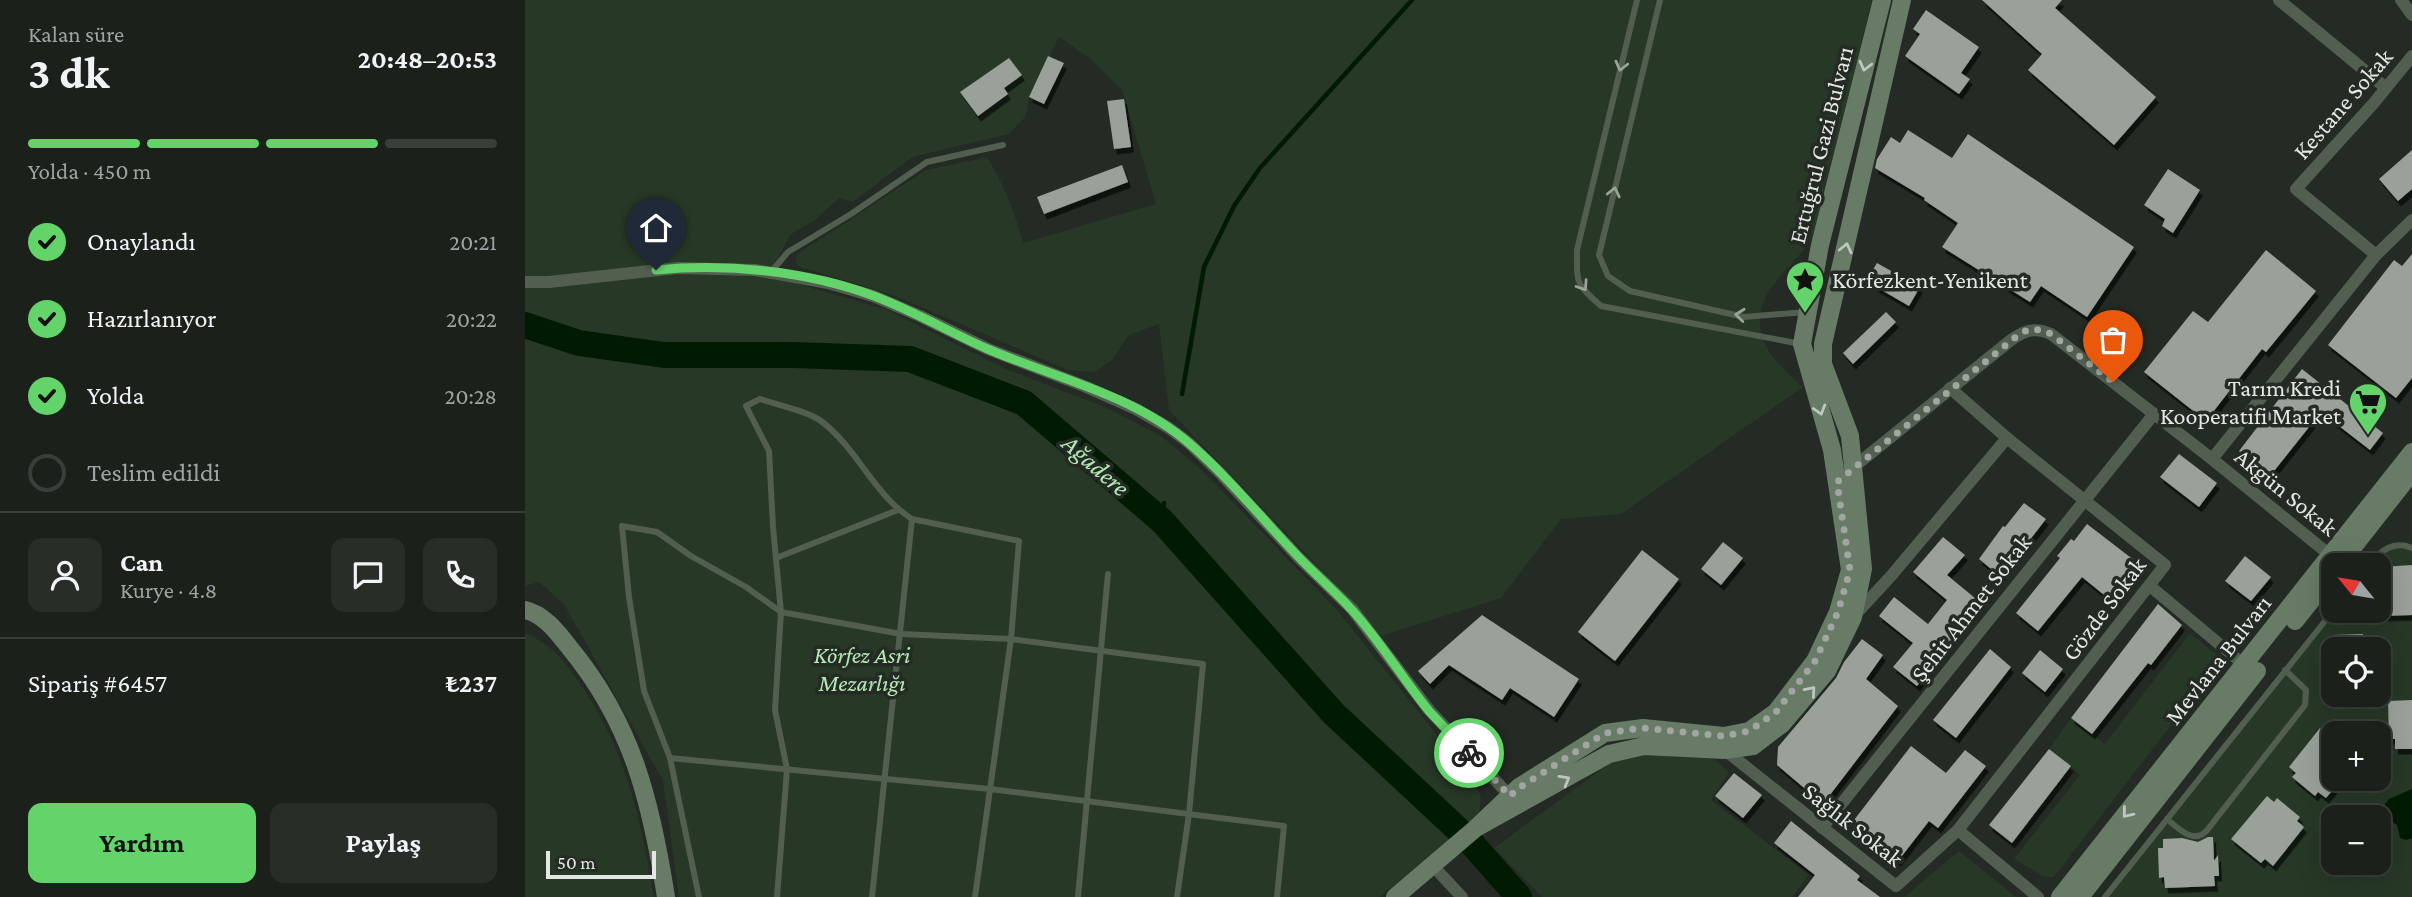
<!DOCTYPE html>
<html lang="tr">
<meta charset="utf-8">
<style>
body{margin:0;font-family:"Crimson Pro",serif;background:#282d28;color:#f1f3f6;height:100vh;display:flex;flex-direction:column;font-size:26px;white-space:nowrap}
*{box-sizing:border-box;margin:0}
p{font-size:23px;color:#a0a3a3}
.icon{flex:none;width:38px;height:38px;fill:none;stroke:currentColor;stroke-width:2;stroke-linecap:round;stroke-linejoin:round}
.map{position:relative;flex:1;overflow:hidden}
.side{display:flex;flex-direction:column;background:#1b201b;width:525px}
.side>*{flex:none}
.needle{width:46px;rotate:300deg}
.buttons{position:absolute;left:1796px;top:553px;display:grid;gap:14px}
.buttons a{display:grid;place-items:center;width:70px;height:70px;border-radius:14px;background:#1b201b;box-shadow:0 7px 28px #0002,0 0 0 2px #393e3a;font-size:35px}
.scale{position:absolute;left:21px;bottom:18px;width:110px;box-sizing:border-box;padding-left:7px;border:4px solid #e4e8e4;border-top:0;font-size:19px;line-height:24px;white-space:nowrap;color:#e4e8e4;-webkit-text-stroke:5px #242a24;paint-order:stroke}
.pin{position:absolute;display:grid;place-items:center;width:60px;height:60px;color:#fff;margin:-72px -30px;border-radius:50% 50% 50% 0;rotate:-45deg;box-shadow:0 0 7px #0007}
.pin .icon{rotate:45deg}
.courier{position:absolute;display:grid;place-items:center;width:70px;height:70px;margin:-35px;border:5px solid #62d469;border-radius:50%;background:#fff;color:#222;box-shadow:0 2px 9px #0007}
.summary em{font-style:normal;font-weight:700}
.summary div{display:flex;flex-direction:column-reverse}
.summary{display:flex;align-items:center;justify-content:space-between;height:119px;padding:0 28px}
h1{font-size:46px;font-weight:700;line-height:52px}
.bar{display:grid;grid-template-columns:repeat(4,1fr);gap:10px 7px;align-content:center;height:84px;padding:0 28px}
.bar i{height:9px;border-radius:5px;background:#393e3a}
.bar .on{background:#62d469}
.bar p{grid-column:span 4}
.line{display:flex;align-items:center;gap:18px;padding:0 28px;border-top:2px solid #393e3a}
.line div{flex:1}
.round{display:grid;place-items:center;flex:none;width:74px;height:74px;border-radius:14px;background:#282d28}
ol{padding:0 28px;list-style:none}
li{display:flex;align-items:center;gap:21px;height:77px}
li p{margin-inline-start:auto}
li .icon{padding:7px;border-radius:50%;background:#62d469;color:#111;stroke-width:4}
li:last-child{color:#a0a3a3}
li i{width:38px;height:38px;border:4px solid #393e3a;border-radius:50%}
.button{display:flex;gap:14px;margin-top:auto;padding:14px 28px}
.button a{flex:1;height:80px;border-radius:14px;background:#62d469;color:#111;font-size:28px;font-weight:700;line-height:80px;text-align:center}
.button a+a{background:#282d28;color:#f1f3f6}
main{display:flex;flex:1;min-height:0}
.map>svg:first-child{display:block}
.green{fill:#273827;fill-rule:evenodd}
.water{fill:#011b03}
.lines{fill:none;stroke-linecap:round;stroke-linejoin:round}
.stream{stroke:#011b03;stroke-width:4.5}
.river{stroke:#011b03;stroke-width:26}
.building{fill:#99a199;filter:url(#shadow)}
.lane{stroke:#515e50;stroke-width:6}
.street{stroke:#515e50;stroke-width:12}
.secondary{stroke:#677b66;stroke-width:18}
.oneway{stroke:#9aa39a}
.oneway2{stroke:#bec7be}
.done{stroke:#a1a6a1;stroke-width:7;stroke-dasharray:0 12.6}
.route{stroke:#62d469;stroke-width:9}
.labels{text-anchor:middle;stroke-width:7;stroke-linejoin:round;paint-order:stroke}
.street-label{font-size:24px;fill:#e4e8e4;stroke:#242a24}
.poi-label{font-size:24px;fill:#e4e8e4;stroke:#242a24;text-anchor:start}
.park-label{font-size:24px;font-style:italic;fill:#b5e9b5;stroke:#242a24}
.water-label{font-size:26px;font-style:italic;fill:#b4e8b4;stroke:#242a24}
</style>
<main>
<section class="side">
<div class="summary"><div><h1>3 dk</h1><p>Kalan süre</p></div><em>20:48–20:53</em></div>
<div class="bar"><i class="on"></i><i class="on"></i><i class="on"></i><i></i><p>Yolda · 450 m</p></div>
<ol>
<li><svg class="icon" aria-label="check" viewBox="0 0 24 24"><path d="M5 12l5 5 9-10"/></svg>Onaylandı<p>20:21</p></li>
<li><svg class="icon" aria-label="check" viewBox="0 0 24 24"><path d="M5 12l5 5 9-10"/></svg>Hazırlanıyor<p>20:22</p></li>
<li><svg class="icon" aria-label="check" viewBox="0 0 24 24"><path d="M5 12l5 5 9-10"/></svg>Yolda<p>20:28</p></li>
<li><i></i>Teslim edildi</li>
</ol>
<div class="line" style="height:126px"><a class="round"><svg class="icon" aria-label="person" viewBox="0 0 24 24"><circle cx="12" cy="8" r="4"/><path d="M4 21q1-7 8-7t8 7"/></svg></a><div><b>Can</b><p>Kurye · 4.8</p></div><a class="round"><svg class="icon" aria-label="chat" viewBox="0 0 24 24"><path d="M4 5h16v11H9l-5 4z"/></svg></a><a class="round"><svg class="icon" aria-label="phone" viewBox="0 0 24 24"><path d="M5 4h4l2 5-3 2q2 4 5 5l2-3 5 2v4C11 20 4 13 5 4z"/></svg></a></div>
<div class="line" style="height:91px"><div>Sipariş #6457</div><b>₺237</b></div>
<div class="button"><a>Yardım</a><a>Paylaş</a></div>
</section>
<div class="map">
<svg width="1887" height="897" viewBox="0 0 1887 897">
<defs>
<filter id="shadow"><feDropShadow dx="3" dy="5.5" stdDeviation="0" flood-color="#0009"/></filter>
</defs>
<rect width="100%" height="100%" fill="#242a24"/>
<g class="green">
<path d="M0 0H1347C1332 62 1317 124 1300 186 1296 201 1292 230 1284 242 1268 267 1238 285 1235 317 1233 349 1257 368 1278 387L1096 514 1036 519 976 598 856 636 823 598 644 410 634 324 604 335 587 360 570 372 543 370 368 295 272 266 271 255 401 170 462 157C479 185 490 212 498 243L631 204 597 90 567 60 534 37 504 97 501 116 484 134 387 157 328 202 314 198 290 220 265 235 246 272 247 279 263 281 360 309 481 369 580 407 636 436 677 470 812 610 941 771 956 796 954 818 854 897H154L138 781 39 604 14 582 0 586Z"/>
<path d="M1887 548V897H1580L1808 611H1853V565H1844L1860 549ZM1808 649H1853V695H1808ZM1808 733H1853V779H1808ZM1808 817H1853V863H1808Z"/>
<path d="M0 633C23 642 37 658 51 678 100 746 115 815 129 897H0Z"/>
<path d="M1665 633 1697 659 1529 877H1520L1489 859 1555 775 1524 749 1546 718 1580 744Z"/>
<path d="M1115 753 1183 754 1204 772 1186 800 1284 875 1267 897H1017L969 848 1092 758Z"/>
<path d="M1434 851 1491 897H1379Z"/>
</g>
<path class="water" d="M1887 789V838L1881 840 1875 838 1872 825 1867 822 1862 826 1861 841 1853 848V817H1850L1864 799Z"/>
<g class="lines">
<g class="stream">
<path d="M657 394 679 267 709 206 735 168 887 0"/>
<path d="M637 521 639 503"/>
</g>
<path class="river" d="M0 325 54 343 139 355H268L385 359 499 403 637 521 808 713 941 837 994 897"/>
</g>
<g class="building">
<path d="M1457 0H1537L1530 8 1631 97 1589 145 1503 70 1517 54Z"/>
<path d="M1401 10 1454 47 1436 73 1445 79 1434 94 1380 56 1395 34 1388 29Z"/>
<path d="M523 56 539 63 519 104 504 97Z"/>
<path d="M484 58 497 75 479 88 483 94 453 116 435 92Z"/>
<path d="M599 99 606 147 589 149 582 101Z"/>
<path d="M1383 130 1427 158 1443 134 1609 247 1562 317 1516 286 1505 302 1417 247 1433 223 1399 200 1400 198 1350 168 1352 159 1366 137 1375 143Z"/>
<path d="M1887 150V189L1873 201 1854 179Z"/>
<path d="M597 165 603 182 519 214 512 197Z"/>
<path d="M1643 169 1675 190 1648 233 1637 226 1640 219 1619 205Z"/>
<path d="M1741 250 1791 291 1741 352 1737 349 1681 421 1619 372 1668 311 1683 322Z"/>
<path d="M1887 254V378L1871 398 1803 345 1869 260 1877 266Z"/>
<path d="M1352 263 1395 287 1384 306 1341 281Z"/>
<path d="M1361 312 1371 322 1328 364 1318 353Z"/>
<path d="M1777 369 1858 433 1845 450 1796 412 1745 476 1714 451Z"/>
<path d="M1654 454 1692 483 1674 507 1635 477Z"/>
<path d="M1499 503 1521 519 1476 577 1454 559 1478 526 1480 527Z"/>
<path d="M1562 524 1618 567 1589 603 1557 577 1513 631 1491 613 1535 558 1532 556 1546 539 1549 541Z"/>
<path d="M1418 537 1440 555 1422 575 1456 603 1392 686 1368 667 1388 643 1354 616 1369 597 1403 624 1422 600 1388 572Z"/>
<path d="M1198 542 1218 558 1196 585 1176 569Z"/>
<path d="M1117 550 1154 579 1090 661 1053 632Z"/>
<path d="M1720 556 1746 577 1726 601 1700 581Z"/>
<path d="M1887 565V615L1858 616V605L1853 606V576H1857L1856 567Z"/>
<path d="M1633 604 1657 625 1626 665 1623 663 1567 734 1546 718Z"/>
<path d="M957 615 1054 679 1029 717 985 688 977 700 924 665 905 684 893 671Z"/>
<path d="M1838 634V649H1808V635Z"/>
<path d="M1337 639 1358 655 1341 679 1373 706 1298 804 1252 765 1253 747 1311 678 1319 662Z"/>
<path d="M1465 649 1486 667 1431 738 1408 720Z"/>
<path d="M1515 650 1538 669 1520 692 1497 673Z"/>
<path d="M1887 700V749H1870V739H1864L1863 701Z"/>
<path d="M1795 728 1808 738V779H1817L1801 798 1793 792 1790 796 1767 777 1771 773 1764 767Z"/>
<path d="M1386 746 1421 773 1440 750 1461 766 1413 828 1404 821 1373 861 1326 824Z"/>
<path d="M1524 749 1546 766 1487 843 1464 825Z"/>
<path d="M1209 773 1237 795 1218 818 1190 796Z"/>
<path d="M1742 796 1749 802 1752 798 1775 817 1772 821 1779 827 1748 866 1740 859 1736 863 1706 839Z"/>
<path d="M1266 821 1335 876 1332 880 1355 897H1273L1290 875 1249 843Z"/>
<path d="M1683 837H1688L1689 861 1693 855 1694 876H1689L1690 886 1640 888 1639 877 1634 878 1633 848H1638V839L1657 838 1673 842Z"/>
</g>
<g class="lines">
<g class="lane">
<path d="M1112 0 1052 250C1052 284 1050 283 1076 306L1276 344"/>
<path d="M1135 0 1074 255 1083 276 1105 291 1219 317 1281 312"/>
<path d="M246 272 263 252 326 214 402 162 478 145"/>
<path d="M387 519 494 541 486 639 450 897"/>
<path d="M251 558 373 510"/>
<path d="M1844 565C1855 551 1868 540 1887 548"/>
<path d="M145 758 465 789 759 826 752 897"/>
<path d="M1642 819C1654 829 1670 846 1683 829L1780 705 1781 690 1760 670"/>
<path d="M174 897 145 758 119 691 104 597 97 526 132 532 166 556 221 587 256 612 376 634 486 639 678 664 664 814 652 897"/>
<path d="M252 897 262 769 250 710 256 612 248 527 244 451 221 406 235 399C252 405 283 411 296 421 332 448 349 495 387 519L347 897"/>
<path d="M553 897 583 574"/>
<path d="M1580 897 1808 611"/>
</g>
<g class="street">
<path d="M1754 0 1861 88"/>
<path d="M1876 0 1887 15"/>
<path d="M1887 56 1848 104 1771 189 1851 255 1887 220"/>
<path d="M0 282H24L152 268 230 270 303 283 348 296 395 316 463 349 559 386 611 409 644 428 664 443 695 473 774 558 827 609 904 710 985 796 991 797"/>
<path d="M1425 388 1482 438 1640 565 1433 830"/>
<path d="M1687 459 1851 255"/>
<path d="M1325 470 1486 340C1500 330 1510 327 1526 334L1687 459 1811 560"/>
<path d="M1625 586 1724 669"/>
<path d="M1330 615 1366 576 1482 438"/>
<path d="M1196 747 1371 886 1433 830 1513 897"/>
<path d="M1297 828 1629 414"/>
<path d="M908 866 937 897"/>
</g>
<g class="secondary">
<path d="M1357 0 1295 245 1277 344 1307 450 1325 570 1313 612 1290 661 1251 712 1224 731 1199 736 1118 728 1080 733 994 787 951 828 1084 754 1119 746 1200 750 1228 746 1257 724 1302 671 1328 617 1338 569 1325 436 1298 364V344L1377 0"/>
<path d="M1814 565 1887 472"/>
<path d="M0 610C19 614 33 633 44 647 107 723 126 801 141 897"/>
<path d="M1770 621 1808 573"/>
<path d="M870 897 951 828"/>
<path d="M1535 897 1887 452"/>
<path d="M1555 897 1732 671"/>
</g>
</g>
<defs><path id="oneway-chevron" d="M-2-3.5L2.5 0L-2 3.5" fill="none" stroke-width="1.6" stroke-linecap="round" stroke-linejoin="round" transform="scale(1.75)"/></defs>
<g class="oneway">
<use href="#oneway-chevron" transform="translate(1096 66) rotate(104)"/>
<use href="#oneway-chevron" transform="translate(1089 192) rotate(-77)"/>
<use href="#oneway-chevron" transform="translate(1058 286) rotate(56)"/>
<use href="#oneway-chevron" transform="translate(1215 315) rotate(-174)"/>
</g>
<g class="oneway2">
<use href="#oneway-chevron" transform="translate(1340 66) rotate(104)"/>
<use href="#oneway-chevron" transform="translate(1321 248) rotate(-77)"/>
<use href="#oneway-chevron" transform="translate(1295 410) rotate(73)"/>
<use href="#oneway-chevron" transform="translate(1286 691) rotate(-49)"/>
<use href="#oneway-chevron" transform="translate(1040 780) rotate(-30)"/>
<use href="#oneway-chevron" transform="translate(1602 813) rotate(129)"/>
</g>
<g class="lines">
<path class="done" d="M944 753 985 796 994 788 1080 733 1118 728 1199 736 1224 731 1251 712 1290 661 1313 612 1325 570 1312 482 1497 332C1509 328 1515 329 1526 334L1588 382"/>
<path class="route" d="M131 270C202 263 282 271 349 296 389 311 426 333 465 350 531 378 609 395 665 444 702 476 734 515 767 550 786 571 808 589 827 610 856 642 877 678 904 711 917 725 931 739 944 753"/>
</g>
<defs>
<g id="sight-pin" transform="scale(2.0125)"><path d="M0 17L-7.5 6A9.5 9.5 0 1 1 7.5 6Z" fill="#62d469" stroke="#242a24"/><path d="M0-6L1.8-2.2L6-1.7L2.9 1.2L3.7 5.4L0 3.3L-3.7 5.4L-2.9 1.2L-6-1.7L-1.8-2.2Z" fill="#111"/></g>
<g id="supermarket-pin" transform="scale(2.0125)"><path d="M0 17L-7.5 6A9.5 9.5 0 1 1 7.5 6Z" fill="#62d469" stroke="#242a24"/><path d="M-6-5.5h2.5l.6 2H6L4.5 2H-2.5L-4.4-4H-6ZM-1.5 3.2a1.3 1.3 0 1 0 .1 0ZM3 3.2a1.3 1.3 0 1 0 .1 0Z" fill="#111"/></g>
</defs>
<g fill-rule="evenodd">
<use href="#sight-pin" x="1280" y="280"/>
<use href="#supermarket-pin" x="1843" y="402"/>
</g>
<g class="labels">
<g class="street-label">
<text transform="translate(1818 104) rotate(-49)" y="8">Kestane Sokak</text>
<text transform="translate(1296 145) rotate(-76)" y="8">Ertuğrul Gazi Bulvarı</text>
<text transform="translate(1761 492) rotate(39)" y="8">Akgün Sokak</text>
<text transform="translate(1446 608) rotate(-52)" y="8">Şehit Ahmet Sokak</text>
<text transform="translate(1579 609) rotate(-53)" y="8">Gözde Sokak</text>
<text transform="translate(1693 660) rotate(-52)" y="8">Mevlana Bulvarı</text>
<text transform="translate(1328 825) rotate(38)" y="8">Sağlık Sokak</text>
</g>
<g class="poi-label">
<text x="1307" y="288">Körfezkent-Yenikent</text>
<text x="1816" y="396" text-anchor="end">Tarım Kredi<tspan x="1816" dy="28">Kooperatifi Market</tspan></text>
</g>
<g class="park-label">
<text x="337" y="663">Körfez Asri<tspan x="337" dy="28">Mezarlığı</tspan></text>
</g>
<g class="water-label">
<text transform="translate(571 465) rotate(41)" y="9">Ağadere</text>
</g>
</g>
</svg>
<div class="buttons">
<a><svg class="needle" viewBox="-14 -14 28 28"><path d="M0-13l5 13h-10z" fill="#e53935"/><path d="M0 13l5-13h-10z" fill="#a0a3a3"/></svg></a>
<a><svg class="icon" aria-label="locate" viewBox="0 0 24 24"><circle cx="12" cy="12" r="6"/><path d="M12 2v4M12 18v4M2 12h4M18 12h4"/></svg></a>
<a>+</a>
<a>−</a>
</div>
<div class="scale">50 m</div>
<div class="pin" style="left:1588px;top:382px;background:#ea580c"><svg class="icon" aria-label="bag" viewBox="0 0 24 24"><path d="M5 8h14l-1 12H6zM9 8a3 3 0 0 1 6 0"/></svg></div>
<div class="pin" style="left:131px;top:270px;background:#1f2937"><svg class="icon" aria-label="home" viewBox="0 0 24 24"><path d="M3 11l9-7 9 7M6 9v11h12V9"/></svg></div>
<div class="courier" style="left:944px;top:753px"><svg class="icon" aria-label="bike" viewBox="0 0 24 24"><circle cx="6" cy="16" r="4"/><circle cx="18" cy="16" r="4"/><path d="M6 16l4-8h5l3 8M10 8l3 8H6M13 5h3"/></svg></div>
</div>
</main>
